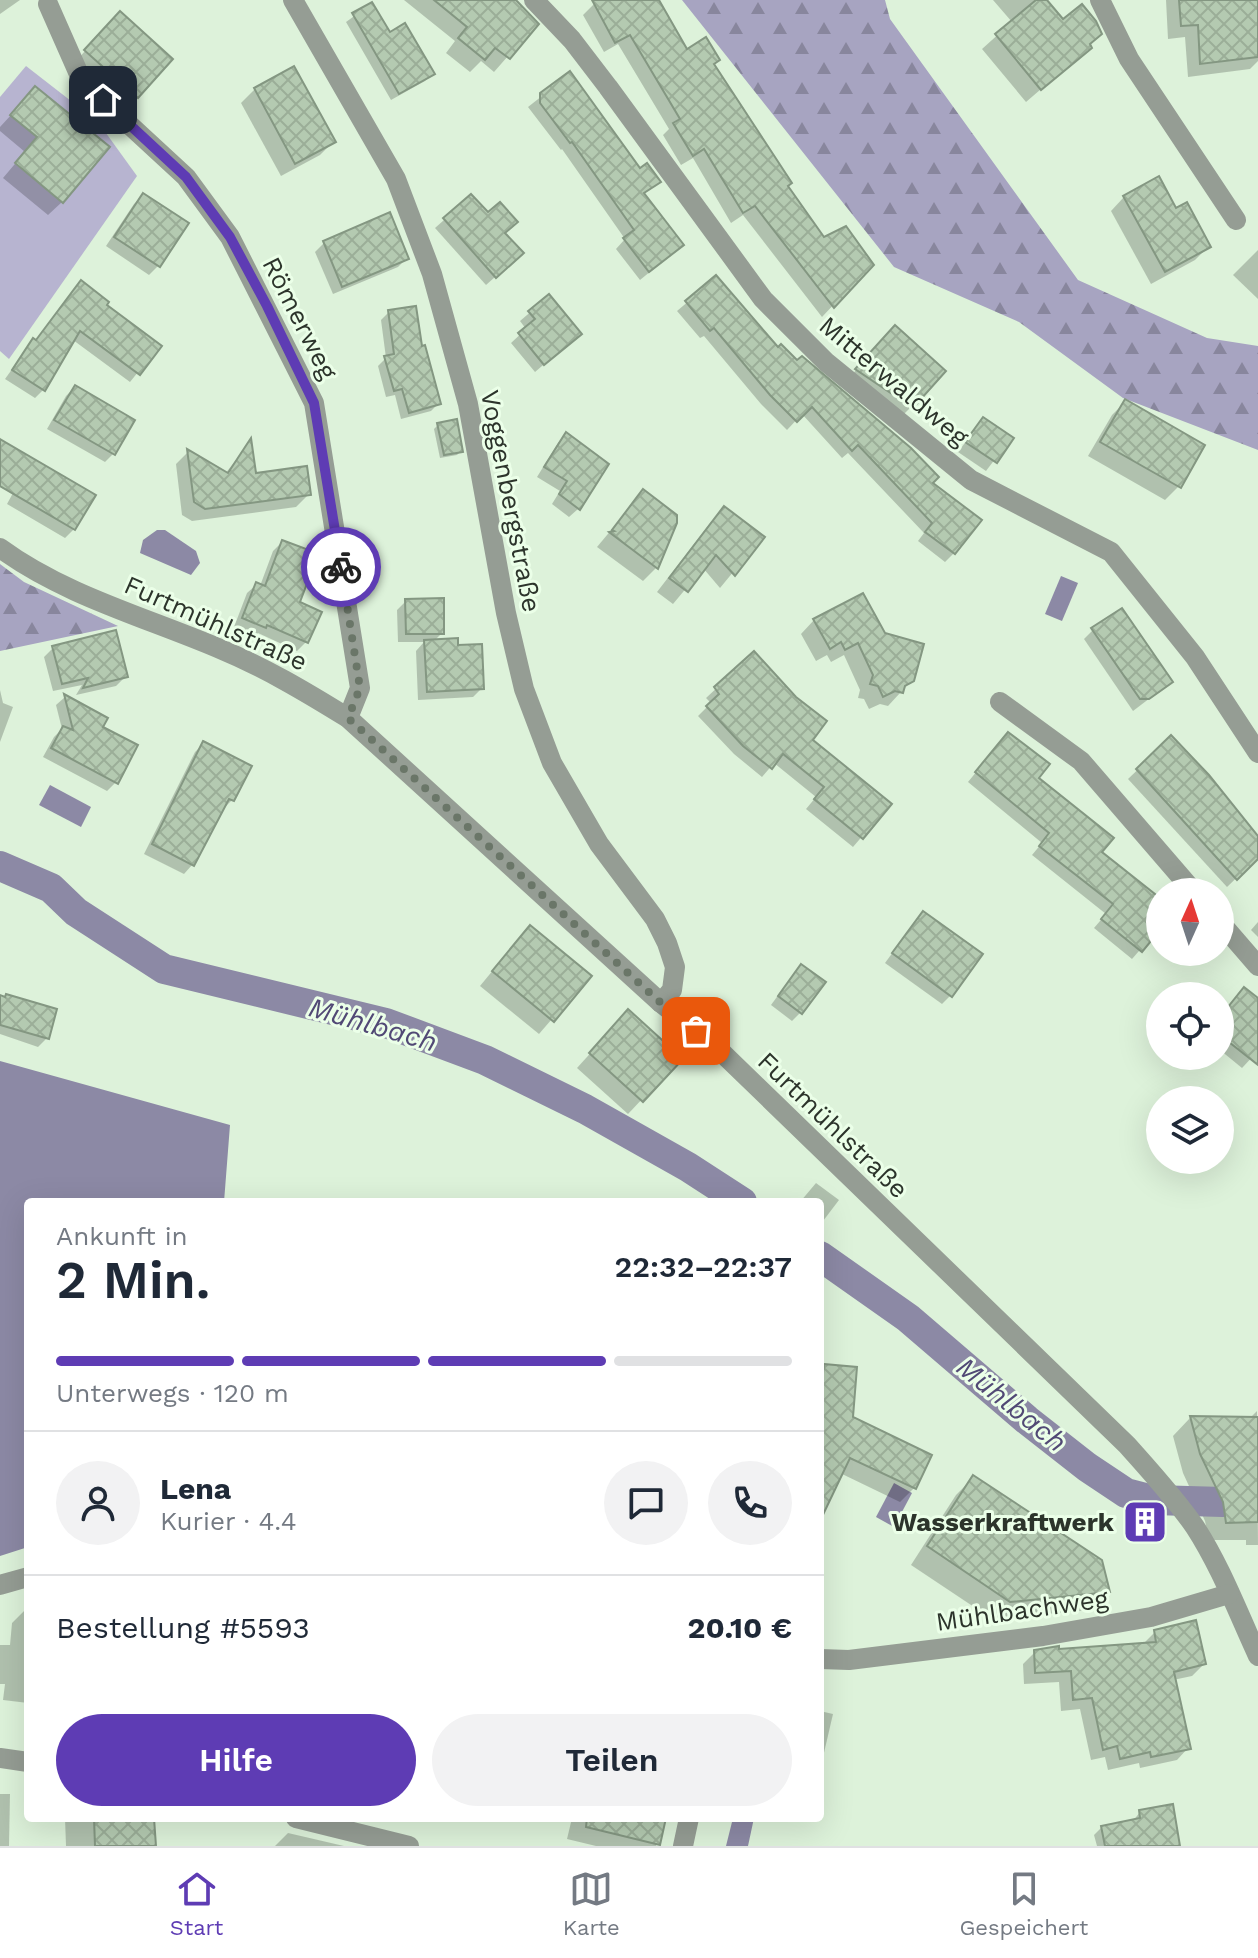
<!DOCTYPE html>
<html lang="de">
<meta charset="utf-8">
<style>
body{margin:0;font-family:"Work Sans",sans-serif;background:#f2f2f3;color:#1f2937;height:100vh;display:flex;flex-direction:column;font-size:30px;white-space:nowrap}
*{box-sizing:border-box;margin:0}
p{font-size:26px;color:#747a83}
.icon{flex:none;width:44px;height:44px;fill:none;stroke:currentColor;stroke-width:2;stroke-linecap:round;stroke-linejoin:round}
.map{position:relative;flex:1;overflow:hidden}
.panel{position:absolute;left:24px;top:1198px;width:800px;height:624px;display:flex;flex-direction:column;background:#fff;border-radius:8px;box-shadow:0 8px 32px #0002}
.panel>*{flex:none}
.needle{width:52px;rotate:3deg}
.controls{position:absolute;left:1146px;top:878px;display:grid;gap:16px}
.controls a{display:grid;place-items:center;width:88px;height:88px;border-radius:50%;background:#fff;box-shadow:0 8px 32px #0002;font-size:40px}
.pin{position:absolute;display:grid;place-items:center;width:68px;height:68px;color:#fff;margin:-34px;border-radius:16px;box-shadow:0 4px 12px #0006}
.courier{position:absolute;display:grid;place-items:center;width:80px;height:80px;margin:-40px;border:6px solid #5e3cb4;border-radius:50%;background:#fff;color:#222;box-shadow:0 2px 10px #0007}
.overview em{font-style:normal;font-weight:600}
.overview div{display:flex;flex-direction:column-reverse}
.overview{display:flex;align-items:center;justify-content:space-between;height:136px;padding:0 32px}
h1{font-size:52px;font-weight:600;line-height:60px}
.bar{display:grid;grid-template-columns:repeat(4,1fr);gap:12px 8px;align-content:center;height:96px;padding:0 32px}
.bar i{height:10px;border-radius:6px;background:#e0e1e3}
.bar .active{background:#5e3cb4}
.bar p{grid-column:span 4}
.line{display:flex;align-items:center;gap:20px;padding:0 32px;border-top:2px solid #e0e1e3}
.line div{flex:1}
.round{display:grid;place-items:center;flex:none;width:84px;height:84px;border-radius:42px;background:#f2f2f3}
.button{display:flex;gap:16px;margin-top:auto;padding:16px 32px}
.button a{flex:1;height:92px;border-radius:48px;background:#5e3cb4;color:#fff;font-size:32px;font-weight:600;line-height:92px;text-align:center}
.button a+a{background:#f2f2f3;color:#1f2937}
.dock{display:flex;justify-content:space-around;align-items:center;height:112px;border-top:2px solid #e0e1e3;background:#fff;font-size:22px;color:#747a83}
.dock a{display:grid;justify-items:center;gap:4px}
.dock .active{color:#5e3cb4}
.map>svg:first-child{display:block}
.grass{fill:#b7b4d0}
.forest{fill:url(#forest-firs)}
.water{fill:#8c89a5}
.shadow{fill:#0003}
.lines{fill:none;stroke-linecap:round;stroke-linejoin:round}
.canal{stroke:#8c89a5;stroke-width:30}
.building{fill:url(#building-cross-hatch);stroke:#849782;stroke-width:2}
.minor{stroke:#959d94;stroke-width:20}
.done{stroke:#6a7668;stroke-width:8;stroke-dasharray:0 14.4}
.route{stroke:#5e3cb4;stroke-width:10}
.labels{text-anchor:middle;stroke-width:6;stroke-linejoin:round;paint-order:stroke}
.street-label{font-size:26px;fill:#2c342b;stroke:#ebffe8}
.poi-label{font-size:26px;font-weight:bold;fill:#2c342b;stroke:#ebffe8;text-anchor:end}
.water-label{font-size:28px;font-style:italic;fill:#514975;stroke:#ebffe8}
</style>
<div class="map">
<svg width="1258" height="1846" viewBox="0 0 1258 1846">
<defs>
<pattern id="forest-firs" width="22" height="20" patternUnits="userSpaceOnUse" patternTransform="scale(2)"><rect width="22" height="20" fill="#a7a4c1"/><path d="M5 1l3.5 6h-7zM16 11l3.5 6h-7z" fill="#88869d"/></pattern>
<pattern id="building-cross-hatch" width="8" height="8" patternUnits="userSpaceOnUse" patternTransform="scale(2)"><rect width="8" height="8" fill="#b4cab1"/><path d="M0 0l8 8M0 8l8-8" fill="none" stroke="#9bae98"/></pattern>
</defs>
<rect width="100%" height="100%" fill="#ddf2da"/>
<path class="grass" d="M26 66 98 122 137 176 9 359 0 351V97Z"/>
<g class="forest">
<path d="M682 0H885L890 19 1078 280 1207 338 1258 346V450L1123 398 1019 322 894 267Z"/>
<path d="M0 564 24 582 118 626 0 651Z"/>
</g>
<g class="water">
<path d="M157 530H165L196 551 200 563 191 575 140 553 143 540Z"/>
<path d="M1061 576 1078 583 1062 621 1045 614Z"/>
<path d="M50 785 91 807 81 827 39 805Z"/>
<path d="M0 1061 230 1125 224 1202H28V1547L0 1556Z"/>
<path d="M894 1483 912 1493 894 1527 876 1517Z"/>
<path d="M733 1818H754L748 1846H726Z"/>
</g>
<g class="shadow">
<path d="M0 0H20L0 14Z"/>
<path d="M404 0H513L536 24 494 72 481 61 470 72 446 53 455 41Z"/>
<path d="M592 0H657L686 52 713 65 786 187 824 240 871 265 822 317 743 215 731 223 693 158 681 165 663 135 669 129 618 44 604 52 583 15 594 4Z"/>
<path d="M993 0H1045L1063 22 1090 47 1026 102 982 49 1012 22Z"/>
<path d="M1166 0H1258V61L1250 69 1188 77 1185 37 1168 39Z"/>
<path d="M371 4 389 35 432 73 425 81 391 100 346 22Z"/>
<path d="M111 22 170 60 127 106 77 60Z"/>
<path d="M570 74 640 171 658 181 643 195 673 253 640 280 616 249 625 239 562 149 561 150 528 107Z"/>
<path d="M35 89 62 202 48 215 3 178 25 152 0 131V127Z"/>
<path d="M255 89 334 141 320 155 281 176 241 103Z"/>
<path d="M143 196 186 224 158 266 149 275 106 246 134 204Z"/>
<path d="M471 196 503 233 512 262 486 285 435 228Z"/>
<path d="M1124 197 1175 211 1209 246 1195 260 1151 284 1111 211Z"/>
<path d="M324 243 407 258 398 267 333 294 315 252Z"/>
<path d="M1258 250V299L1233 275Z"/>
<path d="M716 278 778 350 930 483 954 553 945 562 918 541 924 533 848 453 842 458 802 414 787 430 761 404 704 336 700 338 677 311Z"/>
<path d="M548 297 570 342 535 372 511 343 526 329 520 321Z"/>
<path d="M104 305 159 346 130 382 73 340 44 389 35 398 5 379 33 340 35 342Z"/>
<path d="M389 312 420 349 439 403 431 411 401 419 395 395 386 397 378 366 386 358 381 320Z"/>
<path d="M887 336 912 406 903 415 848 379Z"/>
<path d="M75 387 113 454 105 462 47 429 66 396Z"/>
<path d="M1125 402 1179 486 1165 500 1088 456 1112 415Z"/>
<path d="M983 419 1011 438 986 471 958 452Z"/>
<path d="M438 425 461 451 457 455 440 458 434 429Z"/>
<path d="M566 434 606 464 578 509 569 517 552 504 560 491 537 477 558 443Z"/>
<path d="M0 442 74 529 65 538 7 504 13 493 0 484Z"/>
<path d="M250 442 254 475 309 494 296 507 192 521 182 515 176 464 188 452 225 474Z"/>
<path d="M643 492 675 522 656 568 643 581 597 547Z"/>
<path d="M725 509 762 537 720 588 703 568 673 604 657 592 711 522Z"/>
<path d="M282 542 298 603 320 613 306 642 297 651 258 633 256 635 234 627 247 593 256 585 260 586 273 551Z"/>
<path d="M406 601 442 633 434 641 456 648 482 688 473 697 418 700 416 651 424 642H398L397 610Z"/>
<path d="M814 620 883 634 912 680 888 706 880 704 869 709 864 699 858 698 860 690 844 655 831 662 827 655 816 661 801 634Z"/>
<path d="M1093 630 1171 682 1133 711 1084 639Z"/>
<path d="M53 648 125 677 116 686 76 695 82 685 53 691 44 657Z"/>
<path d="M753 654 810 741 889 805 853 847 806 809 816 797 774 763 762 777 734 754 698 716 711 703 706 698Z"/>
<path d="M0 690 3 703 13 707 0 742Z"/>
<path d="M65 697 105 719 100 727 116 782 107 791 43 757 54 737 62 729 56 705Z"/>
<path d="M1171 738 1258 838V857L1227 887 1128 779Z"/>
<path d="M204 743 232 800 223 809 192 865 184 874 144 854 195 752Z"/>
<path d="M1000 743 1099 852 1160 901V927L1132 959 1094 928 1106 914 1032 855 1042 843 968 782Z"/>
<path d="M915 922 950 996 942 1004 885 963Z"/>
<path d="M1258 922V937L1251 930Z"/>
<path d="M517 941 589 976 539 1034 480 986Z"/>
<path d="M793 975 801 1012 792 1021 771 1005Z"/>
<path d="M0 998 47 1038 38 1047 0 1034Z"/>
<path d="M1258 1000V1051L1242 1068 1220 1050V1018Z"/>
<path d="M615 1026 680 1059 628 1114 577 1068Z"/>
<path d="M816 1183 839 1200 820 1225V1202H800Z"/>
<path d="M824 1366 851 1419 929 1456 914 1488 900 1502 840 1473 820 1502V1370Z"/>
<path d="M1257 1411 1258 1545H1246V1540H1209L1205 1521 1183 1473 1173 1436 1190 1418 1249 1419Z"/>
<path d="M974 1477 1108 1592 1090 1610 992 1619 911 1565 956 1495Z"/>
<path d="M26 1609H28V1703L3 1700 5 1684H0V1645H10L12 1623Z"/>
<path d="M1155 1632 1204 1664 1192 1676 1173 1680 1188 1748 1177 1760 1140 1768 1139 1763 1108 1770 1105 1757 1091 1760 1080 1709 1061 1711 1059 1682 1024 1684 1023 1664 1035 1652 1142 1645Z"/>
<path d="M820 1711 833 1714 820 1770Z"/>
<path d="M0 1794H10L9 1846H0Z"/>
<path d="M1140 1812 1178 1846H1097L1094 1835 1102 1827 1133 1821Z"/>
<path d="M65 1818H120L154 1846H66Z"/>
<path d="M572 1818H664L656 1846H596L567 1839Z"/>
<path d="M288 1833 344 1846H275Z"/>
</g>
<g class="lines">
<g class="canal">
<path d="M0 866 51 888 76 912 164 969 386 1023 485 1060 585 1109 688 1167 742 1202"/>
<path d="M820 1256 908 1318 1027 1420 1087 1467 1126 1493 1153 1500 1223 1502"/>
</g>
</g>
<g class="building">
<path d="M434 0H516L539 24 510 59 495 48 485 60 458 38 467 27Z"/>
<path d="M592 0H659L687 49 706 37 720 60 714 64 792 183 788 186 824 237 846 226 874 265 834 308 755 206 743 213 704 149 693 156 673 123 680 119 630 35 615 43Z"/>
<path d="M1036 0H1047L1063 19 1082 4 1096 21 1102 34 1090 44 1092 48 1041 90 995 34Z"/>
<path d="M1179 0H1258V57L1200 64 1198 25 1181 26Z"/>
<path d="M372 2 390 32 405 23 435 74 399 94 352 13Z"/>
<path d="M120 11 173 59 138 98 84 50Z"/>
<path d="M294 66 336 142 295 164 254 88Z"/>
<path d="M570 71 640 168 647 163 661 182 644 193 684 245 649 272 623 238 634 230 572 142 570 143 540 103V93Z"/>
<path d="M35 86 110 147 63 203 15 163 37 137 10 115Z"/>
<path d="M1159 176 1176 208 1187 202 1211 247 1165 272 1123 196Z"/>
<path d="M143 193 189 223 160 267 114 237Z"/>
<path d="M471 194 488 212 500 202 518 222 505 233 524 253 496 278 443 218Z"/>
<path d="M390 212 409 259 342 287 323 241Z"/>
<path d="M716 275 778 347 781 344 797 360 802 356 911 448 939 477 933 483 982 520 955 554 925 532 932 523 858 445 852 451 812 407 797 422 770 395 714 328 710 331 685 301Z"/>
<path d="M81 280 109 302 107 305 162 346 140 375 80 331 45 391 12 370 33 338 36 340Z"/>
<path d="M549 294 582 334 544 365 518 333 535 319 528 311Z"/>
<path d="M416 306 422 346 425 345 441 404 409 413 402 389 394 391 384 356 394 354 388 310Z"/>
<path d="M895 325 946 371 913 408 855 369Z"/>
<path d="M75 385 135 420 115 455 54 420Z"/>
<path d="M1125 399 1205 445 1181 488 1100 442Z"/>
<path d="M983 417 1014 438 997 463 965 442Z"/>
<path d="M457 419 463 452 444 455 437 423Z"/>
<path d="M566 432 609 464 580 510 559 494 567 481 544 467Z"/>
<path d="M251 438 256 473 307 466 311 495 205 509 194 502 187 449 228 473Z"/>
<path d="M0 439 96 495 75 530 0 486Z"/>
<path d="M643 489 677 515V523L658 569 609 532 614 531 612 530Z"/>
<path d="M724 506 765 537 735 576 716 555 688 592 669 578Z"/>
<path d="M282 540 309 550 305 561 314 565 300 602 322 612 308 643 267 625 266 628 242 618 256 582 265 586Z"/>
<path d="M863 593 885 633 924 644 914 681 905 686 903 693 895 691 883 697 878 686 870 684 873 675 858 643 845 650 841 642 830 649 813 619Z"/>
<path d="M444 598V634H406L405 599Z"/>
<path d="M1122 608 1173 682 1149 699H1140L1091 628Z"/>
<path d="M116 630 128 677 83 688 88 678 62 684 52 646Z"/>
<path d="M458 638V645L482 644 484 689 427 692 424 640Z"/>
<path d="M754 651 796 697 827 721 813 740 892 804 863 839 814 799 824 787 783 754 772 769 743 746 706 706 719 694 714 687Z"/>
<path d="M64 694 108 718 103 727 138 745 118 784 51 748 63 726 73 730Z"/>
<path d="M1008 732 1050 764 1039 778 1114 838 1102 852 1160 898V930L1142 952 1101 919 1113 904 1039 846 1049 833 975 772Z"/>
<path d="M1171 735 1209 775 1258 836V859L1237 880 1136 769Z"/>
<path d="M203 741 252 766 234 801 229 799 194 866 152 844Z"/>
<path d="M923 911 983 954 952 997 892 953Z"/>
<path d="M530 925 592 976 554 1022 492 971Z"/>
<path d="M801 964 826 982 802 1014 778 996Z"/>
<path d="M1244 987 1258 998V1065L1220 1035V1017Z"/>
<path d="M6 994 57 1009 49 1039 0 1025V995L5 997Z"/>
<path d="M628 1009 683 1059 643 1102 589 1053Z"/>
<path d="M824 1364 857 1367 853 1417 932 1455 916 1489 850 1458 820 1521V1402Z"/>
<path d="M1190 1416 1258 1417V1522L1226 1523 1223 1502 1200 1454Z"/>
<path d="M973 1475 1102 1560 1110 1592 1010 1602 927 1546Z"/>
<path d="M1196 1620 1206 1664 1174 1672 1191 1749 1151 1757 1150 1752 1120 1759 1117 1746 1103 1750 1092 1698 1073 1700 1071 1671 1035 1673 1034 1650 1059 1646V1649L1156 1642 1154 1630Z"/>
<path d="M1173 1804 1180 1846H1105L1101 1826 1140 1818 1139 1810Z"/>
<path d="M94 1818H154L156 1846H95Z"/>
<path d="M587 1818H666L660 1845 586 1827Z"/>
</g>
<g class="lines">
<g class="minor">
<path d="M293 0 396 179 432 274 468 404 506 613 524 689 552 763 599 844 655 919 667 943 675 967 672 990 661 1003"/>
<path d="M534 0 572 40 608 87 763 299 826 362 971 480 1111 552 1195 657 1258 753"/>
<path d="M1100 0 1129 59 1236 220"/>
<path d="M48 4 82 81 186 177 230 237 314 403 360 688 348 718"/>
<path d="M0 548C64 595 145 617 218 648 264 667 306 692 348 718L661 1003 714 1045 1127 1445C1151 1472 1175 1498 1195 1527 1221 1567 1238 1613 1258 1656"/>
<path d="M1000 702 1081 761 1194 892"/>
<path d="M1220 922 1258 966"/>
<path d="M0 1585 28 1577"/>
<path d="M820 1659 849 1660 1043 1636 1151 1617 1229 1594"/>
<path d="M0 1758 28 1762"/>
<path d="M296 1818 409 1846"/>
<path d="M683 1846 689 1818"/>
</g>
</g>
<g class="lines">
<path class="done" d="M341 567 360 688 348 718 661 1003 696 1031"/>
<path class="route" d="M103 100 186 177 230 237 267 306 314 403 341 567"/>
</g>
<defs>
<g id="building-square" transform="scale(2.3)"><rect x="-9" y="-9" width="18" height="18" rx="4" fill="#5e3cb4" stroke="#ebffe8"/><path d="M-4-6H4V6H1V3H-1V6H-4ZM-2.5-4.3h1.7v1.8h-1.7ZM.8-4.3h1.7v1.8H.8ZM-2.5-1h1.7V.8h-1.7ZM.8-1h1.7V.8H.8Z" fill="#fff"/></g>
</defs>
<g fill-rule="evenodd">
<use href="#building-square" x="1145" y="1522"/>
</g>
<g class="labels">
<g class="street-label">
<text transform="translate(300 318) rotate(63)" y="9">Römerweg</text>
<text transform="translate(894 381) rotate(40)" y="9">Mitterwaldweg</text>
<text transform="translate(511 501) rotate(79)" y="9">Voggenbergstraße</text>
<text transform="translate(216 623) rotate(24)" y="9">Furtmühlstraße</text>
<text transform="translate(833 1125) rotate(44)" y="9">Furtmühlstraße</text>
<text transform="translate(1022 1610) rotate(-8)" y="9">Mühlbachweg</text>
</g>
<g class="poi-label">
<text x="1114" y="1531">Wasserkraftwerk</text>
</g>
<g class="water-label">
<text transform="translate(373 1024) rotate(16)" y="10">Mühlbach</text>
<text transform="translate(1012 1404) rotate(39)" y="10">Mühlbach</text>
</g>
</g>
</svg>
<div class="controls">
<a><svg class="needle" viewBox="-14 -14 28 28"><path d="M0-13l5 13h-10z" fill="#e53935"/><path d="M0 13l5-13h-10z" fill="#747a83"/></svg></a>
<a><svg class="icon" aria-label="locate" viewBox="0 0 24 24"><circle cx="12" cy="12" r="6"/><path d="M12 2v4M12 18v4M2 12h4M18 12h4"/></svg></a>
<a><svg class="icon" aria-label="layers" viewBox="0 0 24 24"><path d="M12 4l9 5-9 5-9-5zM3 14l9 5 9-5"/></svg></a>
</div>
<div class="pin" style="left:696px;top:1031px;background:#ea580c"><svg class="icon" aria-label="bag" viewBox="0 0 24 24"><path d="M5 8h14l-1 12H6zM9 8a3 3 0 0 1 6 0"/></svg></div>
<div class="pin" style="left:103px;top:100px;background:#1f2937"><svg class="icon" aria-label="home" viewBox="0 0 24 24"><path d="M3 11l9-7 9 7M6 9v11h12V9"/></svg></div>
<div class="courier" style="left:341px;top:567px"><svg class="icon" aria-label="bike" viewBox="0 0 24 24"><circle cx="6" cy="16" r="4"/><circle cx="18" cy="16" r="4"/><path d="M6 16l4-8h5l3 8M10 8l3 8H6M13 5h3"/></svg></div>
<section class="panel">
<div class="overview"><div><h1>2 Min.</h1><p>Ankunft in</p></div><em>22:32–22:37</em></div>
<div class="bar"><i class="active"></i><i class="active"></i><i class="active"></i><i></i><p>Unterwegs · 120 m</p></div>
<div class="line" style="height:144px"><a class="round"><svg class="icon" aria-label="person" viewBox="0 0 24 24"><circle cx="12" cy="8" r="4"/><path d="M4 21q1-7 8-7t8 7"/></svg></a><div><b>Lena</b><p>Kurier · 4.4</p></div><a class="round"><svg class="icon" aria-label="chat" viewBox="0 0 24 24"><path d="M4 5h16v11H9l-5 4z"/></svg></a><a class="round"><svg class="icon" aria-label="phone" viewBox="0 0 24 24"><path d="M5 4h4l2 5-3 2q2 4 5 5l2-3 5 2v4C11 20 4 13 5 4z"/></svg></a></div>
<div class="line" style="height:104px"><div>Bestellung #5593</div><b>20.10 €</b></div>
<div class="button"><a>Hilfe</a><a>Teilen</a></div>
</section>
</div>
<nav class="dock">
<a class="active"><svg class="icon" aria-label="home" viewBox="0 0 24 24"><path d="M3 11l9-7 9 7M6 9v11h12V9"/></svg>Start</a>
<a><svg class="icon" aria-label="map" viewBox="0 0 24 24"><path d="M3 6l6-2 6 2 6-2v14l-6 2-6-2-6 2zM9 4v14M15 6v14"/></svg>Karte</a>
<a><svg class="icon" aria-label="saved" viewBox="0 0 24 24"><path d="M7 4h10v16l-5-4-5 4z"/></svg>Gespeichert</a>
</nav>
